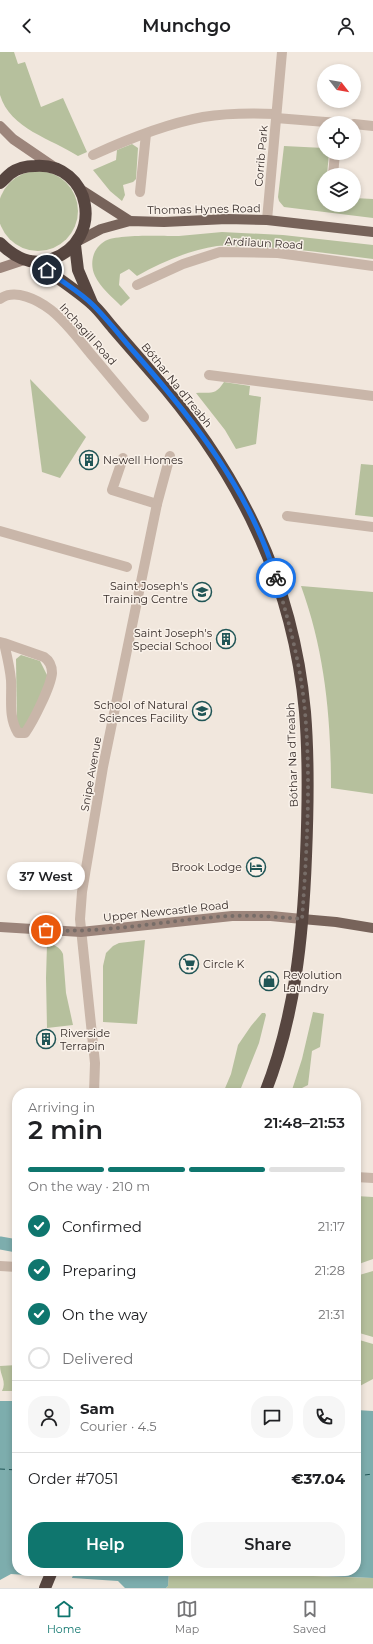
<!DOCTYPE html>
<meta charset="utf-8">
<style>
body{margin:0;font-family:Montserrat,sans-serif;background:#f6f6f6;color:#202124;height:100vh;display:flex;flex-direction:column;font-size:15px;white-space:nowrap}
*{box-sizing:border-box;margin:0}
p{font-size:13px;color:#757577}
.icon{flex:none;width:22px;height:22px;fill:none;stroke:currentColor;stroke-width:2;stroke-linecap:round;stroke-linejoin:round}
.map{position:relative;flex:1;overflow:hidden}
.side{position:absolute;left:12px;top:1036px;width:349px;height:488px;display:flex;flex-direction:column;background:#fff;border-radius:16px;box-shadow:0 2px 6px #0003}
.side>*{flex:none}
.needle{width:26px;rotate:121deg}
.controls{position:absolute;left:317px;top:12px;display:grid;gap:8px}
.controls a{display:grid;place-items:center;width:44px;height:44px;border-radius:50%;background:#fff;box-shadow:0 2px 6px #0003;font-size:20px}
.pin{position:absolute;display:grid;place-items:center;width:34px;height:34px;color:#fff;margin:-17px;border:2px solid #fff;border-radius:50%;box-shadow:0 1px 4px #0007}
.courier{position:absolute;display:grid;place-items:center;width:40px;height:40px;margin:-20px;border:3px solid #1a73e8;border-radius:50%;background:#fff;color:#222;box-shadow:0 1px 5px #0007}
.bubble{position:absolute;height:28px;border-radius:14px;background:#fff;box-shadow:0 2px 6px #0003;font-size:13px;font-weight:600;line-height:28px;text-align:center}
.headline em{font-style:normal;font-weight:600}
.headline div{display:flex;flex-direction:column-reverse}
.headline{display:flex;align-items:center;justify-content:space-between;height:68px;padding:0 16px}
h1{font-size:26px;font-weight:600;line-height:30px}
.bar{display:grid;grid-template-columns:repeat(4,1fr);gap:6px 4px;align-content:center;height:48px;padding:0 16px}
.bar i{height:5px;border-radius:3px;background:#e0e0e0}
.bar .selected{background:#0f766e}
.bar p{grid-column:span 4}
.line{display:flex;align-items:center;gap:10px;padding:0 16px;border-top:1px solid #e0e0e0}
.line div{flex:1}
.round{display:grid;place-items:center;flex:none;width:42px;height:42px;border-radius:16px;background:#f6f6f6}
ol{padding:0 16px;list-style:none}
li{display:flex;align-items:center;gap:12px;height:44px}
li p{margin-inline-start:auto}
li .icon{padding:4px;border-radius:50%;background:#0f766e;color:#fff;stroke-width:4}
li:last-child{color:#757577}
li i{width:22px;height:22px;border:2px solid #e0e0e0;border-radius:50%}
.primary-button{display:flex;gap:8px;margin-top:auto;padding:8px 16px}
.primary-button a{flex:1;height:46px;border-radius:16px;background:#0f766e;color:#fff;font-size:16px;font-weight:600;line-height:46px;text-align:center}
.primary-button a+a{background:#f6f6f6;color:#202124}
header{display:flex;justify-content:space-between;align-items:center;height:52px;padding:0 16px;background:#fff;font-size:18px;font-weight:600}
.menu{display:flex;justify-content:space-around;align-items:center;height:56px;border-top:1px solid #e0e0e0;background:#fff;font-size:11px;color:#757577}
.menu a{display:grid;justify-items:center;gap:2px}
.menu .selected{color:#0f766e}
.map>svg:first-child{display:block}
.green{fill:#b6c09d}
.water{fill:#7dadad}
.pier{fill:#f1e7dd}
.lines{fill:none;stroke-linecap:round;stroke-linejoin:round}
.canal{stroke:#7dadad;stroke-width:13}
.ferry{stroke:#205556;stroke-width:1;stroke-dasharray:5 4;stroke-linecap:butt}
.street{stroke:#c9b6a9;stroke-width:10}
.secondary{stroke:#9c857b;stroke-width:10}
.primary{stroke:#77635a;stroke-width:10}
.highway{stroke:#574640;stroke-width:12}
.done{stroke:#776d68;stroke-width:4;stroke-dasharray:0 7.2}
.route{stroke:#1a73e8;stroke-width:5}
.labels{text-anchor:middle;stroke-width:3;stroke-linejoin:round;paint-order:stroke}
.street-label{font-size:11px;fill:#362c29;stroke:#f9f1e9}
.poi-label{font-size:11px;fill:#362c29;stroke:#f9f1e9;text-anchor:start}
</style>
<header><svg class="icon" aria-label="back" viewBox="0 0 24 24"><path d="M15 5l-7 7 7 7"/></svg>Munchgo<svg class="icon" aria-label="person" viewBox="0 0 24 24"><circle cx="12" cy="8" r="4"/><path d="M4 21q1-7 8-7t8 7"/></svg></header>
<div class="map">
<svg width="373" height="1536" viewBox="0 0 373 1536">
<rect width="100%" height="100%" fill="#f1e7dd"/>
<g class="green">
<path d="M0 0H14L18 12 25 10 41 55 63 46 87 100 78 104C52 87 10 77 0 43 0 33 0 11 0 0Z"/>
<path d="M132 92 138 96 136 127 133 130 123 133 125 143 122 149 110 139 93 118 116 108 117 98Z"/>
<path d="M284 94 324 96V101H329L327 123H324V153H354V146L373 147V166L284 155 279 149 278 145Z"/>
<circle cx="38" cy="159" r="40"/>
<path d="M222 180 283 183 373 193V207C332 202 292 196 251 195 240 195 228 193 217 194 190 198 161 210 137 224L129 217 120 222 119 233 130 246 121 254C112 245 100 235 95 224 89 211 93 196 105 189 117 182 163 184 179 184 193 183 208 181 222 180Z"/>
<path d="M30 327 86 385 60 426 42 420Z"/>
<path d="M224 330 250 334 249 343 261 345 256 392 236 397 225 378 196 341C211 340 215 344 224 330Z"/>
<path d="M361 412 373 413V465L355 463Z"/>
<path d="M301 534 373 540V742L331 736C331 666 325 600 301 534Z"/>
<path d="M21 603 40 609 48 625 26 677H17L16 607Z"/>
<path d="M145 888 137 972 103 970V914L106 901 113 894 119 891Z"/>
<path d="M47 892C54 892 60 895 63 902L66 941 73 973 47 976 46 926Z"/>
<path d="M313 960 324 962 320 995 312 999 308 1033 302 1036 301 1041H291L302 1007Z"/>
<path d="M262 961H265L266 963 259 991 239 1041H223L231 1022 238 993 251 974Z"/>
<path d="M356 1144 373 1145V1207L356 1213Z"/>
<path d="M373 1219V1285L356 1280V1224Z"/>
<path d="M356 1287 373 1292V1327L356 1336Z"/>
<path d="M17 1313V1339H2C7 1330 0 1323 0 1314Z"/>
<path d="M169 1519 373 1526V1536H166L168 1534Z"/>
</g>
<g class="water">
<path d="M0 1349H17V1519H169L168 1534 166 1536H125L118 1529 11 1522 0 1528Z"/>
<path d="M356 1358 373 1359V1526L200 1519H356Z"/>
</g>
<path class="pier" d="M30 1519H75L71 1528 27 1525Z"/>
<g class="lines">
<path class="canal" d="M0 1191 17 1194"/>
<g class="ferry">
<path d="M0 1417 17 1418"/>
<path d="M356 1424 373 1422"/>
</g>
<g class="street">
<path d="M276 66 338 71"/>
<path d="M354 72 373 74"/>
<path d="M93 103C128 87 165 72 203 65 227 61 252 61 276 62"/>
<path d="M333 123 335 101"/>
<path d="M140 140 146 82"/>
<path d="M267 168 282 0"/>
<path d="M137 233 183 212 220 200 278 201 373 214"/>
<path d="M0 247C15 236 38 248 51 258 66 270 78 286 90 301 108 322 126 344 144 365"/>
<path d="M209 323 373 344"/>
<path d="M123 406 112 438 157 452"/>
<path d="M287 464 373 475"/>
<path d="M0 479 127 515"/>
<path d="M0 590 4 591C7 604 10 616 11 628 12 647 8 665 18 681H25C33 670 51 634 52 621 52 614 50 609 44 605L4 591"/>
<path d="M94 1041 95 1011 80 867 82 840 103 715 157 452 170 404"/>
<path d="M356 1125 373 1126"/>
<path d="M0 1214 17 1215"/>
</g>
<g class="secondary">
<path d="M0 74 13 87 57 117"/>
<path d="M0 216 24 208"/>
<path d="M0 875 81 880 232 864H271L302 867"/>
</g>
<g class="primary">
<path d="M80 137 130 169"/>
<path d="M78 189 101 177 130 169 164 170 227 167 267 168 373 180"/>
<path d="M302 867 336 870 373 876"/>
</g>
<g class="highway">
<path d="M0 131C4 128 7 124 11 121 18 116 27 114 35 114 91 110 106 188 52 207 32 215 14 205 0 191"/>
<path d="M75 193 78 218 92 251"/>
<path d="M36 210C54 224 75 237 92 252 100 259 106 268 113 276 127 292 140 307 153 322 239 420 293 529 305 660 309 708 308 756 306 804 303 885 295 965 265 1041"/>
<path d="M45 1536 52 1519"/>
</g>
</g>
<g class="lines">
<path class="done" d="M46 878C109 882 170 867 232 864 256 863 279 865 302 867 307 798 311 728 305 660 301 614 289 570 276 526"/>
<path class="route" d="M47 218C62 230 80 240 93 253 108 268 121 285 135 301 193 367 251 441 276 526"/>
</g>
<defs>
<g id="building-ring" transform="scale(1)"><circle r="9.5" fill="#f9f1e9" stroke="#205556" stroke-width="1.5"/><path d="M-4-6H4V6H1V3H-1V6H-4ZM-2.5-4.3h1.7v1.8h-1.7ZM.8-4.3h1.7v1.8H.8ZM-2.5-1h1.7V.8h-1.7ZM.8-1h1.7V.8H.8Z" fill="#205556"/></g>
<g id="school-ring" transform="scale(1)"><circle r="9.5" fill="#f9f1e9" stroke="#205556" stroke-width="1.5"/><path d="M0-5L7-2L0 1L-7-2ZM-4 1L0 2.5L4 1V4Q0 6-4 4Z" fill="#205556"/></g>
<g id="university-ring" transform="scale(1)"><circle r="9.5" fill="#f9f1e9" stroke="#205556" stroke-width="1.5"/><path d="M0-5L7-2L0 1L-7-2ZM-4 1L0 2.5L4 1V4Q0 6-4 4Z" fill="#205556"/></g>
<g id="hotel-ring" transform="scale(1)"><circle r="9.5" fill="#f9f1e9" stroke="#205556" stroke-width="1.5"/><path d="M-6-4.5h1.5V1H6V5H4.5V3h-9V5H-6ZM-4 0a1.8 1.8 0 1 1 3.6 0ZM.5 0V-2.5h3Q6-2.5 6 0Z" fill="#205556"/></g>
<g id="supermarket-ring" transform="scale(1)"><circle r="9.5" fill="#f9f1e9" stroke="#205556" stroke-width="1.5"/><path d="M-6-5.5h2.5l.6 2H6L4.5 2H-2.5L-4.4-4H-6ZM-1.5 3.2a1.3 1.3 0 1 0 .1 0ZM3 3.2a1.3 1.3 0 1 0 .1 0Z" fill="#205556"/></g>
<g id="shop-ring" transform="scale(1)"><circle r="9.5" fill="#f9f1e9" stroke="#205556" stroke-width="1.5"/><path d="M-5-2.5h2.3a2.7 3.5 0 0 1 5.4 0H5L5.5 6h-11ZM-1.5-2.5h3a1.5 2.3 0 0 0-3 0Z" fill="#205556"/></g>
</defs>
<g fill-rule="evenodd">
<use href="#building-ring" x="89" y="408"/>
<use href="#school-ring" x="202" y="540"/>
<use href="#building-ring" x="226" y="587"/>
<use href="#university-ring" x="202" y="659"/>
<use href="#hotel-ring" x="256" y="815"/>
<use href="#supermarket-ring" x="189" y="912"/>
<use href="#shop-ring" x="269" y="929"/>
<use href="#building-ring" x="46" y="987"/>
</g>
<g class="labels">
<g class="street-label">
<text transform="translate(261 104) rotate(-85)" y="4">Corrib Park</text>
<text transform="translate(204 157) rotate(-1)" y="4">Thomas Hynes Road</text>
<text transform="translate(264 191) rotate(3)" y="4">Ardilaun Road</text>
<text transform="translate(88 282) rotate(48)" y="4">Inchagill Road</text>
<text transform="translate(177 333) rotate(51)" y="4">Bóthar Na dTreabh</text>
<text transform="translate(292 703) rotate(-92)" y="4">Bóthar Na dTreabh</text>
<text transform="translate(91 722) rotate(-80)" y="4">Snipe Avenue</text>
<text transform="translate(166 859) rotate(-6)" y="4">Upper Newcastle Road</text>
</g>
<g class="poi-label">
<text x="103" y="412">Newell Homes</text>
<text x="188" y="538" text-anchor="end">Saint Joseph's<tspan x="188" dy="13">Training Centre</tspan></text>
<text x="212" y="585" text-anchor="end">Saint Joseph's<tspan x="212" dy="13">Special School</tspan></text>
<text x="188" y="657" text-anchor="end">School of Natural<tspan x="188" dy="13">Sciences Facility</tspan></text>
<text x="242" y="819" text-anchor="end">Brook Lodge</text>
<text x="203" y="916">Circle K</text>
<text x="283" y="927">Revolution<tspan x="283" dy="13">Laundry</tspan></text>
<text x="60" y="985">Riverside<tspan x="60" dy="13">Terrapin</tspan></text>
</g>
</g>
</svg>
<div class="controls">
<a><svg class="needle" viewBox="-14 -14 28 28"><path d="M0-13l5 13h-10z" fill="#e53935"/><path d="M0 13l5-13h-10z" fill="#757577"/></svg></a>
<a><svg class="icon" aria-label="locate" viewBox="0 0 24 24"><circle cx="12" cy="12" r="6"/><path d="M12 2v4M12 18v4M2 12h4M18 12h4"/></svg></a>
<a><svg class="icon" aria-label="layers" viewBox="0 0 24 24"><path d="M12 4l9 5-9 5-9-5zM3 14l9 5 9-5"/></svg></a>
</div>
<div class="pin" style="left:46px;top:878px;background:#ea580c"><svg class="icon" aria-label="bag" viewBox="0 0 24 24"><path d="M5 8h14l-1 12H6zM9 8a3 3 0 0 1 6 0"/></svg></div>
<div class="pin" style="left:47px;top:218px;background:#1f2937"><svg class="icon" aria-label="home" viewBox="0 0 24 24"><path d="M3 11l9-7 9 7M6 9v11h12V9"/></svg></div>
<div class="courier" style="left:276px;top:526px"><svg class="icon" aria-label="bike" viewBox="0 0 24 24"><circle cx="6" cy="16" r="4"/><circle cx="18" cy="16" r="4"/><path d="M6 16l4-8h5l3 8M10 8l3 8H6M13 5h3"/></svg></div>
<div class="bubble" style="left:7px;top:810px;width:78px">37 West</div>
<section class="side">
<div class="headline"><div><h1>2 min</h1><p>Arriving in</p></div><em>21:48–21:53</em></div>
<div class="bar"><i class="selected"></i><i class="selected"></i><i class="selected"></i><i></i><p>On the way · 210 m</p></div>
<ol>
<li><svg class="icon" aria-label="check" viewBox="0 0 24 24"><path d="M5 12l5 5 9-10"/></svg>Confirmed<p>21:17</p></li>
<li><svg class="icon" aria-label="check" viewBox="0 0 24 24"><path d="M5 12l5 5 9-10"/></svg>Preparing<p>21:28</p></li>
<li><svg class="icon" aria-label="check" viewBox="0 0 24 24"><path d="M5 12l5 5 9-10"/></svg>On the way<p>21:31</p></li>
<li><i></i>Delivered</li>
</ol>
<div class="line" style="height:72px"><a class="round"><svg class="icon" aria-label="person" viewBox="0 0 24 24"><circle cx="12" cy="8" r="4"/><path d="M4 21q1-7 8-7t8 7"/></svg></a><div><b>Sam</b><p>Courier · 4.5</p></div><a class="round"><svg class="icon" aria-label="chat" viewBox="0 0 24 24"><path d="M4 5h16v11H9l-5 4z"/></svg></a><a class="round"><svg class="icon" aria-label="phone" viewBox="0 0 24 24"><path d="M5 4h4l2 5-3 2q2 4 5 5l2-3 5 2v4C11 20 4 13 5 4z"/></svg></a></div>
<div class="line" style="height:52px"><div>Order #7051</div><b>€37.04</b></div>
<div class="primary-button"><a>Help</a><a>Share</a></div>
</section>
</div>
<nav class="menu">
<a class="selected"><svg class="icon" aria-label="home" viewBox="0 0 24 24"><path d="M3 11l9-7 9 7M6 9v11h12V9"/></svg>Home</a>
<a><svg class="icon" aria-label="map" viewBox="0 0 24 24"><path d="M3 6l6-2 6 2 6-2v14l-6 2-6-2-6 2zM9 4v14M15 6v14"/></svg>Map</a>
<a><svg class="icon" aria-label="saved" viewBox="0 0 24 24"><path d="M7 4h10v16l-5-4-5 4z"/></svg>Saved</a>
</nav>
